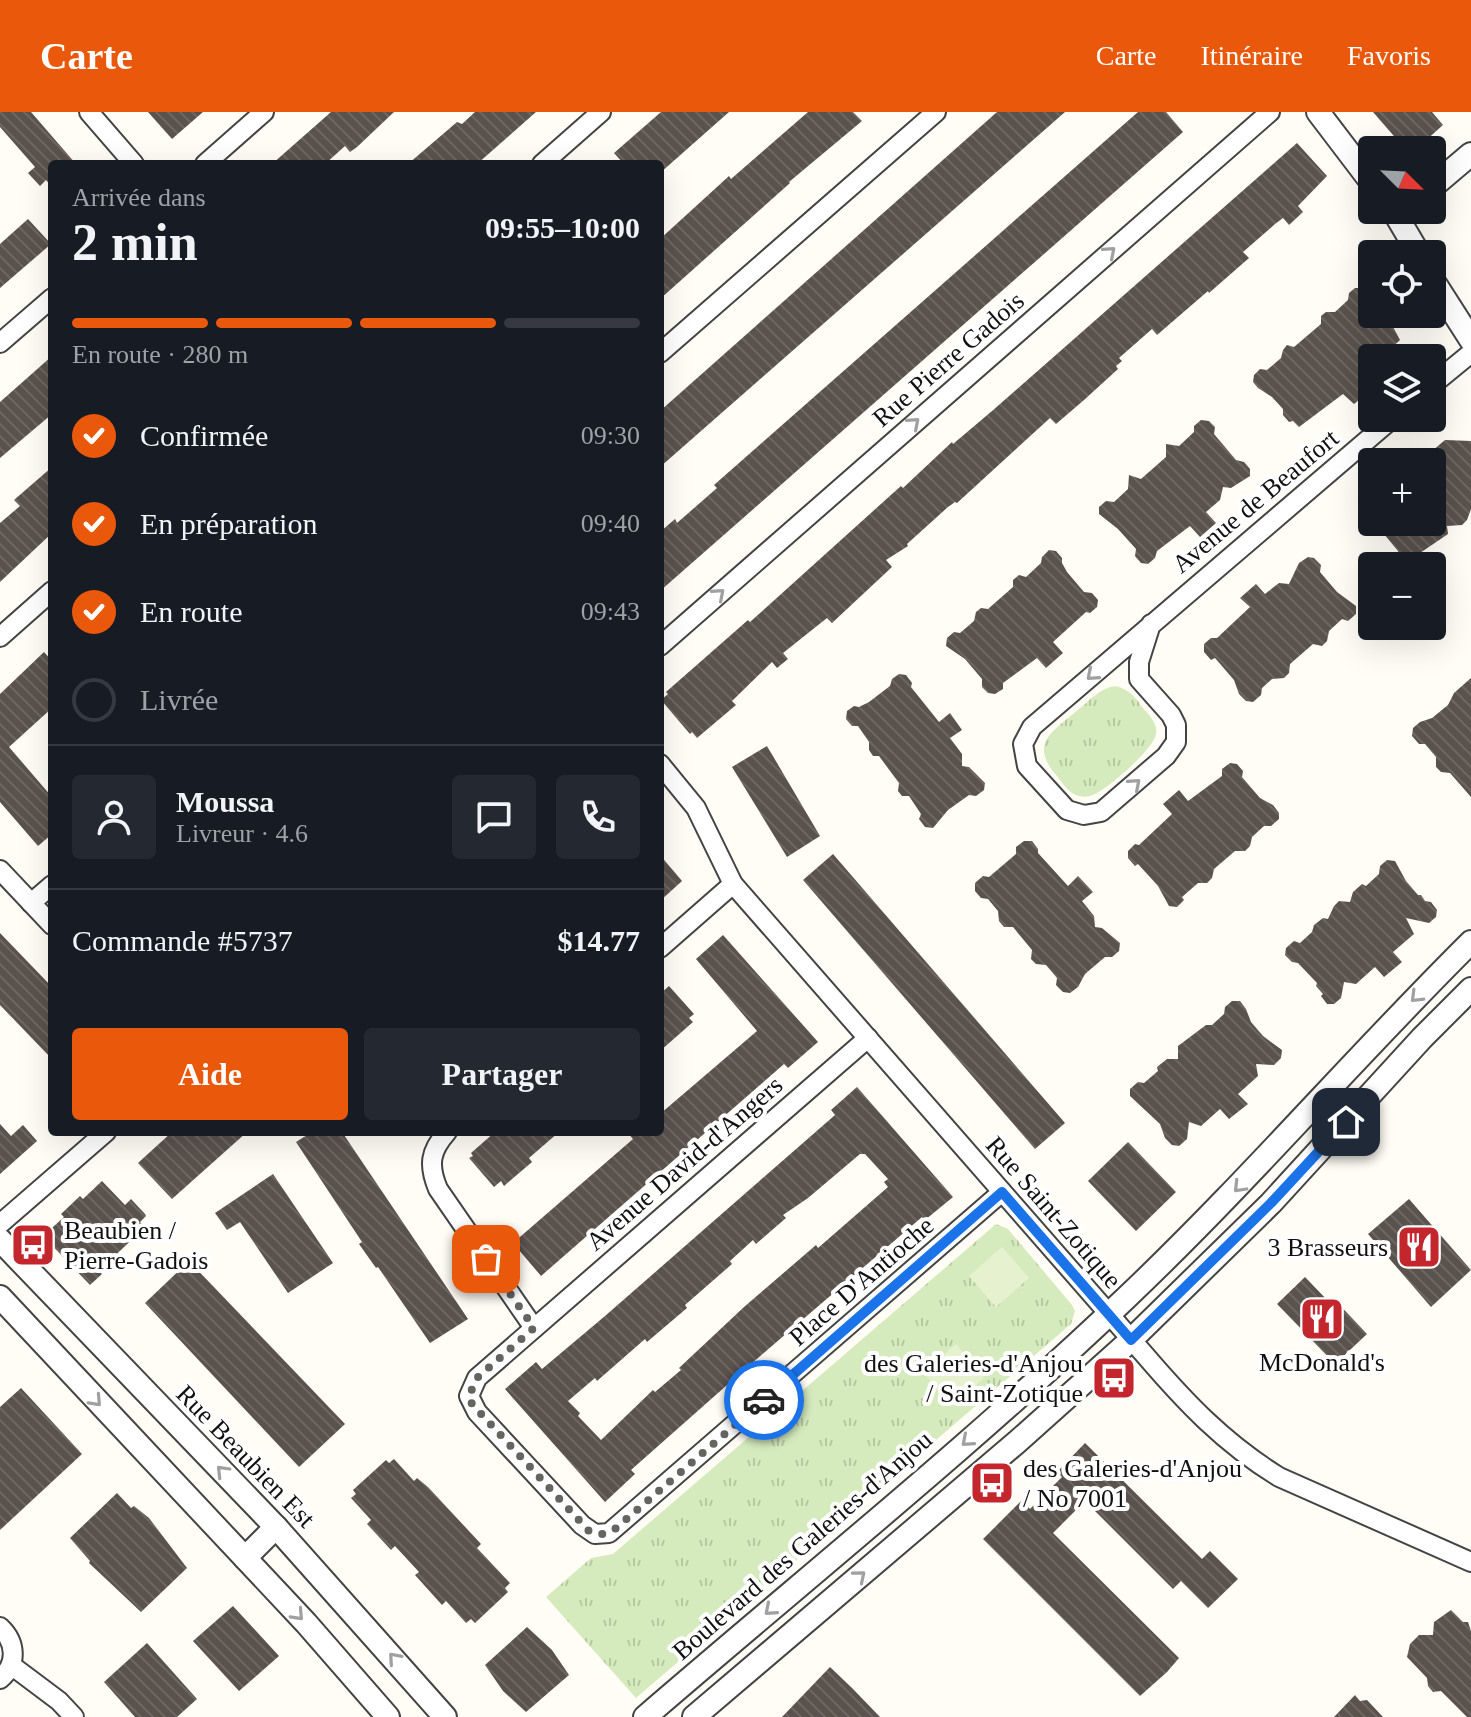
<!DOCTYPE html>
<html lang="fr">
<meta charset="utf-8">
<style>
body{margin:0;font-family:Georgia,serif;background:#242831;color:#f1f3f6;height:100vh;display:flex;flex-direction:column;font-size:30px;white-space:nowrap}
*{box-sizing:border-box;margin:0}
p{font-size:26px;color:#9ea1a6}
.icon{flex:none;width:44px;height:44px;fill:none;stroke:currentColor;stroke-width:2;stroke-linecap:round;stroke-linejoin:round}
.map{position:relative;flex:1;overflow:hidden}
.details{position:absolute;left:48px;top:48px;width:616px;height:976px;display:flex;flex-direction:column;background:#171b24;border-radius:8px;box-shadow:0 8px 32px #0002}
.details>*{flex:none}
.needle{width:52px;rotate:114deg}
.tools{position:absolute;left:1358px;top:24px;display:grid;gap:16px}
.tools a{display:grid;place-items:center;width:88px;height:88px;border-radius:8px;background:#171b24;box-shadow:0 8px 32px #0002;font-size:40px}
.pin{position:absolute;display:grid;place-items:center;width:68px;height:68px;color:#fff;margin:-34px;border-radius:16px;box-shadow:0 4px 12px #0006}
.courier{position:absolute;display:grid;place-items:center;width:80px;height:80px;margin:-40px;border:6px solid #1a73e8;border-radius:50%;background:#fff;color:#222;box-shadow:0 2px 10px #0007}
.summary em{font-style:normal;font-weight:800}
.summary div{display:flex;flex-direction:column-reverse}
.summary{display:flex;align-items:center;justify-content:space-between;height:136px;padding:0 24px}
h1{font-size:52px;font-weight:800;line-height:60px}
.bar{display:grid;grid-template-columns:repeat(4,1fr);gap:12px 8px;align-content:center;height:96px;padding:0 24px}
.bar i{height:10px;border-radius:6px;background:#363941}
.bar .on{background:#ea580c}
.bar p{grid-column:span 4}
.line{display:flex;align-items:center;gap:20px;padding:0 24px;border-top:2px solid #363941}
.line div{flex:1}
.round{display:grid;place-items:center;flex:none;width:84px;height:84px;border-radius:8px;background:#242831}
ol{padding:0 24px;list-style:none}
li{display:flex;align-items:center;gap:24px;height:88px}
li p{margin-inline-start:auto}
li .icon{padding:8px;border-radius:50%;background:#ea580c;color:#fff;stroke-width:4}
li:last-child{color:#9ea1a6}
li i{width:44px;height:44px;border:4px solid #363941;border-radius:50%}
.action{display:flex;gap:16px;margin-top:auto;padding:16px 24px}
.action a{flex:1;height:92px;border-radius:8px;background:#ea580c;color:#fff;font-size:32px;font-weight:800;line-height:92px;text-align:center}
.action a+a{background:#242831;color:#f1f3f6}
header{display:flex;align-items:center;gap:48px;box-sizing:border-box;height:112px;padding:0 40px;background:#ea580c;color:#fff}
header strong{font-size:38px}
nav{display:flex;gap:44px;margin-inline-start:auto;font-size:28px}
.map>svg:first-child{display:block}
.park{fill:url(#park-tufts)}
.pitch{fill:#e6f2cf}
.building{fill:url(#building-back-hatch);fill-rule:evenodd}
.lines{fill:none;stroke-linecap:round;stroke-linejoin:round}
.minor-casing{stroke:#444;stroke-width:22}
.tertiary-casing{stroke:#444;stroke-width:26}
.minor{stroke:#fff;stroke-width:18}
.tertiary{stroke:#fff;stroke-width:22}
.oneway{stroke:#a0a0a0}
.done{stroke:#646461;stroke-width:8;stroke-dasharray:0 14.4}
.route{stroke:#1a73e8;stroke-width:10}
.labels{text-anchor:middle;stroke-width:8;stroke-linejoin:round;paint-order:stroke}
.street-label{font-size:26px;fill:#111;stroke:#fff}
.poi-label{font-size:26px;fill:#111;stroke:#fff;text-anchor:start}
</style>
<header>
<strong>Carte</strong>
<nav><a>Carte</a><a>Itinéraire</a><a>Favoris</a></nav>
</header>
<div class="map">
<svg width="1471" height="1605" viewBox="0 0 1471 1605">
<defs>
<pattern id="park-tufts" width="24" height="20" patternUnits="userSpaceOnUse" patternTransform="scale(2)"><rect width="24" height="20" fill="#d5ebbd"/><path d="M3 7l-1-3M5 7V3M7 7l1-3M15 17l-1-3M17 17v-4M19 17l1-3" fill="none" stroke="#b6c8a1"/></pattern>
<pattern id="building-back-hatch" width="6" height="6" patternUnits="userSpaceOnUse" patternTransform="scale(2)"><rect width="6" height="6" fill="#5a524d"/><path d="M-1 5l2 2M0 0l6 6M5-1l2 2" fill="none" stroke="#6d6662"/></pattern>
</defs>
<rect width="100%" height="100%" fill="#fffdf5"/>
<g class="park">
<path d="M1115 574C1129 577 1135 585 1143 596 1150 604 1158 612 1156 622 1155 636 1104 681 1090 684 1085 686 1077 684 1072 681 1066 677 1061 669 1056 663 1028 630 1054 619 1079 597 1090 588 1100 576 1115 574Z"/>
<path d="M996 1112 1008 1117 1072 1193 1075 1199 1071 1212 636 1586 546 1485 591 1446 613 1442Z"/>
</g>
<g class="pitch">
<path d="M1002 1135 1029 1166 996 1195 969 1164Z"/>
<path d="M956 1232 984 1266 952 1294 923 1260Z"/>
</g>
<g class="building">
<path d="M0 0H31L76 52H52V75L46 68 40 74 28 61 35 55 0 15Z"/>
<path d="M148 0H203L172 27Z"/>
<path d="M331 0H394L357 35 350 40 345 34 325 52H272Z"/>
<path d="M475 0H536L477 52H408L457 10 462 12Z"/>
<path d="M661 0H729L660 61V52H624L614 41Z"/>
<path d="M808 0H853L862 9 789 70 790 71 660 187V127L729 64 731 67Z"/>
<path d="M997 0H1065L660 355V299Z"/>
<path d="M1138 0H1166L1183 20 660 479V420L675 407 677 411 717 376 714 373Z"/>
<path d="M1373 0H1432L1443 13 1415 38H1406Z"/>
<path d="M1297 31 1327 64 1298 94 1303 100 1289 113 1283 106 1275 112 1243 140 1249 146 1209 181 1208 179 1157 223 1152 217 1119 246 1122 249 1116 254 1118 257 1084 288 1056 312 1050 306 957 391 955 390 948 395 907 432 908 434 886 448 892 455 832 511 827 506 783 541 788 547 777 556 772 550 732 589 736 593 697 626 692 620 690 622 661 588 668 582 666 580 748 508 750 510 892 382 901 374 903 376 952 330 953 332 992 299Z"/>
<path d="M28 107 51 132 0 176V132Z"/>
<path d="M1355 176H1363L1372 192V202H1378L1386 212 1391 211 1400 228 1388 239 1387 244 1372 246V257L1360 268 1370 279 1354 292 1343 282 1299 315 1293 309 1289 310 1283 303V297L1272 285 1258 276 1253 270 1254 263 1260 257 1267 258 1281 246 1283 238 1287 233 1294 235 1321 212V204L1326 200H1335L1348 188 1349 181Z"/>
<path d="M52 244V302L0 346V290Z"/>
<path d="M1201 308 1209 309 1215 315 1214 322 1236 348 1244 350 1250 357V364L1231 376 1223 375 1220 388 1206 400 1216 411 1200 425 1190 414 1157 439 1155 446 1148 452 1141 451 1135 444 1136 437 1118 417 1099 402V395L1106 389 1114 390 1128 377 1129 363 1141 367 1166 345V332L1179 334 1194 320V314Z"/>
<path d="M1445 328 1471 329V397L1467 408 1462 413 1447 414 1448 422 1420 441V447L1413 454 1405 453 1398 446V439L1374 410H1432V350H1419Z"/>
<path d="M52 355V421L0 470V411L20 394 14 388Z"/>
<path d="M1049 438 1056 439 1062 446V451L1067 460 1084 480 1092 481 1098 488 1097 495 1090 501 1086 500 1053 530 1063 541 1046 556 1037 546 1003 571V577L995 582 988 581 982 575V567L965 547 946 534 947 526 954 520 960 521 974 509 976 500 981 496 988 497 1013 475V468L1019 463 1026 465 1041 451 1042 445Z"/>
<path d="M1308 445 1314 446 1321 453 1320 460 1337 480 1356 494V502L1348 509 1342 507 1329 519 1327 529 1322 534 1313 532 1290 552 1289 561 1284 566 1272 567 1262 576 1261 583 1253 590 1246 589 1239 582 1234 568 1215 546 1211 548 1204 540V532L1211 526H1217L1250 495 1240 486 1256 472 1265 482 1279 471 1289 472 1299 451Z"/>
<path d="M44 540 52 549V596L9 635 52 685V722L38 734 0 690V582Z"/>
<path d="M899 562 906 563 912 571 911 575 939 610 950 601 962 618 950 626 962 642V654L969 655 985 671 984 678 976 684 969 683 948 698 933 716 925 715 919 707 921 702 909 684H902L898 679 899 671 879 644H873L869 638V630L858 614H852L846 607 847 599 854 594 859 595 869 590 890 574 892 567Z"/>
<path d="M1471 566V685L1450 661 1441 660 1436 655V645L1425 632H1419L1412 624 1413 616 1420 610 1432 606 1448 593 1454 581Z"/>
<path d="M767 634 820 724 787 745 732 655Z"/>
<path d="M1230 651 1237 652 1243 659 1242 665 1260 686 1273 693 1279 701V707L1271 714H1264L1252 725 1250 734 1245 739H1235L1214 757 1212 766 1207 771H1198L1182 785 1184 788 1177 795 1169 794 1158 774 1138 752 1135 754 1128 746V739L1135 732 1139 733 1172 702 1163 692 1179 678 1188 689 1222 664V657Z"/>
<path d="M1024 729H1032L1038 737V741L1068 774 1078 764 1093 780 1082 789 1094 804 1095 815 1102 816 1120 831 1119 839 1112 845H1105L1085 862 1078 875 1070 881 1063 880 1056 873 1057 866 1046 853 1036 852 1031 847 1032 838 1013 815H1004L999 809 998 799 988 787 981 786 975 779V771L983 764 989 765 1016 742V735Z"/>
<path d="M833 742 1065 1011 1035 1037 803 768Z"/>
<path d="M660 743 682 769 660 789Z"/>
<path d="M1387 748 1395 749 1406 769 1418 783H1421L1425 789 1431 790 1437 798 1436 805 1429 811 1406 806 1414 822 1393 840 1402 850 1384 865 1375 855 1356 872 1344 870 1341 886 1334 892H1327L1321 884 1323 882 1316 874 1317 871 1298 851 1292 850 1285 843 1286 836 1294 829 1300 831 1312 820 1314 813 1323 806 1328 807 1334 794 1339 789 1350 790 1353 780 1362 772 1366 774 1379 762 1380 754Z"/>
<path d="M0 821 52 875V947L0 893Z"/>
<path d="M723 823 818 930 788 956 784 952 541 1164 513 1131 633 1027 627 1020H660V1002L757 919 696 847Z"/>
<path d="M669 874 694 902 689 906 693 910 660 939V882Z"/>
<path d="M1232 889H1240L1246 897 1251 910 1263 924 1282 938 1281 946 1274 953 1256 952 1258 964 1238 982 1248 992 1229 1007 1220 997 1201 1014 1189 1010 1187 1027 1179 1034 1172 1033 1165 1026 1160 1012 1130 984V977L1138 970 1144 971 1158 959 1157 955 1167 947H1178V934L1206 913H1212L1224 902 1225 895Z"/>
<path d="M857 975 953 1085 925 1108 922 1105 744 1258 631 1358 635 1362 605 1390 505 1277 536 1250 542 1257 605 1204 835 1003 831 998ZM860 1042H865L888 1067 884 1070 888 1075 818 1136 816 1133 744 1195 679 1256 681 1258 655 1280 653 1278 601 1328 578 1304 580 1301 568 1289 595 1266 597 1269 645 1227 647 1230 687 1196 685 1193 732 1152 730 1149 753 1128 756 1132 786 1106 783 1103 808 1086Z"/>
<path d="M0 1012 11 1024 23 1013 37 1029 0 1062Z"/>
<path d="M172 1020H247L172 1087 138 1051Z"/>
<path d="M312 1020H342L468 1207 430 1231 378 1155 376 1156 359 1132 362 1130 296 1030Z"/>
<path d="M495 1020H559L529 1046 532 1050 504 1074 501 1069 494 1075 469 1046 473 1044 471 1041Z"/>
<path d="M1128 1030 1176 1080 1136 1119 1088 1069Z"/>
<path d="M273 1062 333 1151 288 1181 240 1110 227 1118 215 1101Z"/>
<path d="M102 1069 125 1093 131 1087 145 1102 146 1104 140 1110 145 1115 99 1159 102 1162 90 1173 43 1124 64 1105 61 1102 80 1084 83 1087Z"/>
<path d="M1409 1087 1471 1158 1431 1195 1368 1122Z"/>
<path d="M189 1149 345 1312 299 1355 145 1191Z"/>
<path d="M1305 1165 1330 1191 1334 1187 1367 1222 1335 1252 1277 1192Z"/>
<path d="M21 1276 82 1342 0 1418V1295Z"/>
<path d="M1085 1331 1202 1447 1210 1439 1238 1467 1208 1496 1181 1469 1173 1477 1085 1389 1053 1421 1179 1546 1167 1560 1140 1584 983 1427 1022 1388 1030 1397 1062 1365 1057 1360Z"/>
<path d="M394 1347 414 1369 417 1366 428 1375 481 1432 477 1436 510 1471 505 1476 508 1480 475 1511 471 1507 466 1511 446 1489 442 1493 415 1463 419 1460 395 1434 391 1438 367 1412 371 1408 351 1386 356 1382 353 1378 386 1348 389 1351Z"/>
<path d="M117 1381 131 1396 134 1394 149 1406 187 1456 141 1500 89 1451 90 1449 70 1426Z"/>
<path d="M233 1494 279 1544 239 1579 193 1529Z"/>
<path d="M1451 1498 1463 1510H1468L1471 1519V1605H1467L1441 1579 1433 1580 1428 1574 1427 1566 1407 1545 1410 1532 1419 1523H1433L1434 1510Z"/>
<path d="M527 1515 552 1538 569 1563 526 1600 503 1579 485 1553Z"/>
<path d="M147 1531 197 1587 177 1605H135L104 1570Z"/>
<path d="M830 1555 852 1576 880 1605H782Z"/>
<path d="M1355 1583 1360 1589 1367 1588 1383 1605H1334Z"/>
</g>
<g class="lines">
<g class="minor-casing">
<g id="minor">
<path d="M89 0 134 52"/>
<path d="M205 52 264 0"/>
<path d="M542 52 601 0"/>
<path d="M0 231 52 186"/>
<path d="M660 241 936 0"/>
<path d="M1432 273 1471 241"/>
<path d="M1151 512 1139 550V567L1171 603 1176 613V630L1166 644 1101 700 1084 703 1067 698 1027 654 1023 632 1032 615 1393 306"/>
<path d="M0 525 52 479"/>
<path d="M660 534 1270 0"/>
<path d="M660 652 696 696 733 772 1144 1242C1186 1291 1224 1331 1279 1365L1471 1450"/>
<path d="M0 758 52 813"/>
<path d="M31 791 52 773"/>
<path d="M660 836 733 772"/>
<path d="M868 926 477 1266 469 1284 477 1300 582 1413 595 1422 609 1421 1002 1080"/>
<path d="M447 1020C430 1039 428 1053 438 1077L534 1216"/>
<path d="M0 1112 106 1020"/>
<path d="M0 1515C16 1530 18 1552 0 1567"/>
<path d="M11 1553 59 1589 74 1605"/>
</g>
</g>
<g class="tertiary-casing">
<g id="tertiary">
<path d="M1318 0 1372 71"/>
<path d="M1432 75 1471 42"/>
<path d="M1393 98 1419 142"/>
<path d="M1432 167 1471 228"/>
<path d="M0 1128 276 1415 445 1605"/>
<path d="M0 1185 306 1511 388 1605"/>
<path d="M245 1446 276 1415"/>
<path d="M645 1605C806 1466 973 1332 1127 1185 1247 1071 1354 946 1471 830"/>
<path d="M694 1605 1017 1330 1131 1228 1271 1091 1422 926 1471 877"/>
</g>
</g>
<use href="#minor" class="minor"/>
<use href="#tertiary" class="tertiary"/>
</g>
<defs><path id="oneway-chevron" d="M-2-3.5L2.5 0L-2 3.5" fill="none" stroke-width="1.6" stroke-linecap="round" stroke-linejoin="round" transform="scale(2)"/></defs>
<g class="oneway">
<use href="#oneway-chevron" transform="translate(1110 140) rotate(-41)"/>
<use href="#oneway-chevron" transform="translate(914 311) rotate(-41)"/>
<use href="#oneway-chevron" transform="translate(719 482) rotate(-41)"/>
<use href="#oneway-chevron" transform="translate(1092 563) rotate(139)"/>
<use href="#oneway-chevron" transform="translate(1135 672) rotate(-41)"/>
<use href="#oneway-chevron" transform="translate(1416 885) rotate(135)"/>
<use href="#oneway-chevron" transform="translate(1239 1075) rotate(134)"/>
<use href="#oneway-chevron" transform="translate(96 1289) rotate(47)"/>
<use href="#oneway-chevron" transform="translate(967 1329) rotate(139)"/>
<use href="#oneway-chevron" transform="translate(222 1359) rotate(-134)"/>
<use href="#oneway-chevron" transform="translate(860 1464) rotate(-40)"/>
<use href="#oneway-chevron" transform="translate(770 1498) rotate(139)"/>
<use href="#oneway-chevron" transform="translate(298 1503) rotate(47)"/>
<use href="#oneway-chevron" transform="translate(394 1546) rotate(-131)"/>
</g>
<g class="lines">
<path class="done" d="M486 1147 534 1216 477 1266 469 1284 472 1292 589 1419 602 1422 615 1417 764 1288"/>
<path class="route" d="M764 1288 1002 1080 1131 1228 1271 1091 1346 1010"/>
</g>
<defs>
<g id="bus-square" transform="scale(2.3)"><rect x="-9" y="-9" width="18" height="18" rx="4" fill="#c4262e" stroke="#fff"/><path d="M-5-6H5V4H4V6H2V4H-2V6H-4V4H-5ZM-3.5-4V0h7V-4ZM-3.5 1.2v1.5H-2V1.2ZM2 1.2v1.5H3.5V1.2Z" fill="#fff"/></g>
<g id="restaurant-square" transform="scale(2.3)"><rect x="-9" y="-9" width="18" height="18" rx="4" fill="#c4262e" stroke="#fff"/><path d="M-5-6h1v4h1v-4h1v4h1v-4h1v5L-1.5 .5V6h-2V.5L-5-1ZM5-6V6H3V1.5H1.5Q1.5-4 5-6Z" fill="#fff"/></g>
</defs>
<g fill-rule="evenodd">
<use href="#bus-square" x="33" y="1133"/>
<use href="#restaurant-square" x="1419" y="1135"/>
<use href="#restaurant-square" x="1322" y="1207"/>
<use href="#bus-square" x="1114" y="1266"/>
<use href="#bus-square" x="992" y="1371"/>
</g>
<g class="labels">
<g class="street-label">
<text transform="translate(948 247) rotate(-41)" y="9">Rue Pierre Gadois</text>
<text transform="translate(1255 389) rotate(-40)" y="9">Avenue de Beaufort</text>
<text transform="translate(684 1051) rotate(-41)" y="9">Avenue David-d'Angers</text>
<text transform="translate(1054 1100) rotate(49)" y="9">Rue Saint-Zotique</text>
<text transform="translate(861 1169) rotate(-41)" y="9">Place D'Antioche</text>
<text transform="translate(246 1344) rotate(46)" y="9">Rue Beaubien Est</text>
<text transform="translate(802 1433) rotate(-41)" y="9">Boulevard des Galeries-d'Anjou</text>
</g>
<g class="poi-label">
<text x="64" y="1127">Beaubien /<tspan x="64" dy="30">Pierre-Gadois</tspan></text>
<text x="1388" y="1144" text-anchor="end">3 Brasseurs</text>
<text x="1322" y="1259" text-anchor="middle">McDonald's</text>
<text x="1083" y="1260" text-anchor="end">des Galeries-d'Anjou<tspan x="1083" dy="30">/ Saint-Zotique</tspan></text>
<text x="1023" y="1365">des Galeries-d'Anjou<tspan x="1023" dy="30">/ No 7001</tspan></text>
</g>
</g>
</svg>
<div class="tools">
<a><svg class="needle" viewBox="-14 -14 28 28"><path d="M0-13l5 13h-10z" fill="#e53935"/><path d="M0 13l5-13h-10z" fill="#9ea1a6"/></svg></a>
<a><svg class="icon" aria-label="locate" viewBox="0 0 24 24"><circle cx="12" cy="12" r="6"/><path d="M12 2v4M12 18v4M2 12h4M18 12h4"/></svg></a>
<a><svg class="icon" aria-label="layers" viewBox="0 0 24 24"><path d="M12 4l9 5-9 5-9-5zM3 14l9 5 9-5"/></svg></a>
<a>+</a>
<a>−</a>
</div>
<div class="pin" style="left:486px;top:1147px;background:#ea580c"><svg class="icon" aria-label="bag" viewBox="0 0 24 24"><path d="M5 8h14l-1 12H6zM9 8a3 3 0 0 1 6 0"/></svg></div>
<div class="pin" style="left:1346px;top:1010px;background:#1f2937"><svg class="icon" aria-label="home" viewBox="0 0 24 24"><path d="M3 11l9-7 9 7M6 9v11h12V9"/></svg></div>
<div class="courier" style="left:764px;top:1288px"><svg class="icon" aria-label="car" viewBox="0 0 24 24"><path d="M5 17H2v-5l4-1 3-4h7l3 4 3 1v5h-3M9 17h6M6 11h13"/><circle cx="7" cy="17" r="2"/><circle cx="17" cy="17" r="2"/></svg></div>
<section class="details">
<div class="summary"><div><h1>2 min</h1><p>Arrivée dans</p></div><em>09:55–10:00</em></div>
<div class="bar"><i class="on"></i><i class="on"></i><i class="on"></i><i></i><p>En route · 280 m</p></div>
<ol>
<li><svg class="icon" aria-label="check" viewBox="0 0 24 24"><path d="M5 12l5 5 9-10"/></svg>Confirmée<p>09:30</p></li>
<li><svg class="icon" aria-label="check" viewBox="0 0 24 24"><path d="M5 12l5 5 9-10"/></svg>En préparation<p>09:40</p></li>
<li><svg class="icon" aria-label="check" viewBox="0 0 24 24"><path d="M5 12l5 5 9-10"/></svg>En route<p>09:43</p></li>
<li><i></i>Livrée</li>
</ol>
<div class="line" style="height:144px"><a class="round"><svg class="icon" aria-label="person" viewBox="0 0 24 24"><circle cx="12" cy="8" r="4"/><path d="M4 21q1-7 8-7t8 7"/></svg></a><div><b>Moussa</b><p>Livreur · 4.6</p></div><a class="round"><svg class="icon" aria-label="chat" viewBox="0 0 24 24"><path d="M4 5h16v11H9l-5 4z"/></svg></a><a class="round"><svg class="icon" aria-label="phone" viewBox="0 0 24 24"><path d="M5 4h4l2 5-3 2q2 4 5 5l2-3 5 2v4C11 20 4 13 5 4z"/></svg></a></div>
<div class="line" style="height:104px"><div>Commande #5737</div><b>$14.77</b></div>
<div class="action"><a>Aide</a><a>Partager</a></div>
</section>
</div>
